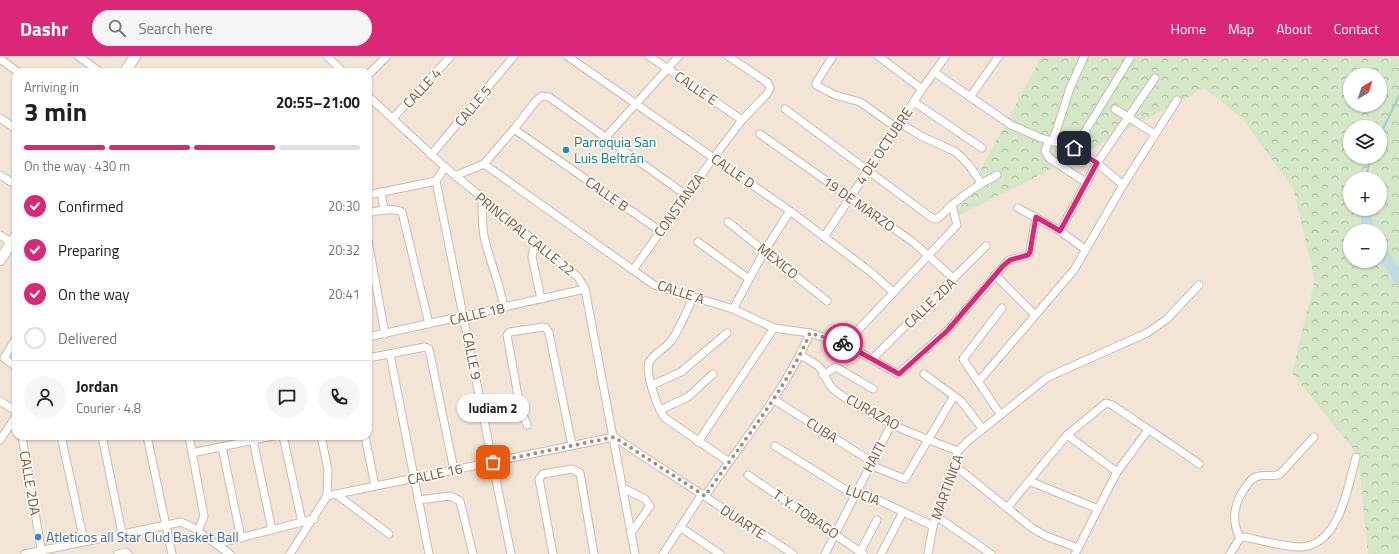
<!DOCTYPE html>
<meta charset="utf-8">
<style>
body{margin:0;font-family:"Titillium Web",sans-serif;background:#f6f6f6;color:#202124;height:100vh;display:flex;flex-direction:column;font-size:15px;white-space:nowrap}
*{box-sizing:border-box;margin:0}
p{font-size:13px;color:#757577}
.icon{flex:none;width:22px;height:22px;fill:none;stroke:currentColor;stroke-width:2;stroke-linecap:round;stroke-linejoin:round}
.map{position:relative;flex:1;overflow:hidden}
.details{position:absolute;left:12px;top:12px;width:360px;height:372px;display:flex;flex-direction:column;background:#fff;border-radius:12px;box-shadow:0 1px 3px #0004}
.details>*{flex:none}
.needle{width:26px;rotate:38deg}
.buttons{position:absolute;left:1343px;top:12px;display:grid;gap:8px}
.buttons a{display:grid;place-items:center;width:44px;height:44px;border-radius:50%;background:#fff;box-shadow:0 1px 3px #0004;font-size:20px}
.pin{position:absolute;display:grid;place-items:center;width:34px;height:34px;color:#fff;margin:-17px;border-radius:8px;box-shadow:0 2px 6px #0006}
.courier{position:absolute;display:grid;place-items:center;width:40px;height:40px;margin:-20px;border:3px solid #db2777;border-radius:50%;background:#fff;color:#222;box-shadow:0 1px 5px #0007}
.bubble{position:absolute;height:28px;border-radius:14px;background:#fff;box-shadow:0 1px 3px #0004;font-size:13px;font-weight:700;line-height:28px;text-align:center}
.overview em{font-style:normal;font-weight:700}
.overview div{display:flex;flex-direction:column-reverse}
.overview{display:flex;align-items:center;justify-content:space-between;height:68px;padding:0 12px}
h1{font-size:26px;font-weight:700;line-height:30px}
.bar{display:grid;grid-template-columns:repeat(4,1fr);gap:6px 4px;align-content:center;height:48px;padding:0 12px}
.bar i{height:5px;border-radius:3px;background:#e0e0e0}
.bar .active{background:#db2777}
.bar p{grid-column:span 4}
.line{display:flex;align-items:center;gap:10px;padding:0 12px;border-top:1px solid #e0e0e0}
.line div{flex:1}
.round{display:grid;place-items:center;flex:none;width:42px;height:42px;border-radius:21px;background:#f6f6f6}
ol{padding:0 12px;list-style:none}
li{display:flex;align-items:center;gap:12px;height:44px}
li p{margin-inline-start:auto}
li .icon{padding:4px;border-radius:50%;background:#db2777;color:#fff;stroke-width:4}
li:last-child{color:#757577}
li i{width:22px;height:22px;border:2px solid #e0e0e0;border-radius:50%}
header{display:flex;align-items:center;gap:24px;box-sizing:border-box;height:56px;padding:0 20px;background:#db2777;color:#fff}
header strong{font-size:19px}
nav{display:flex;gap:22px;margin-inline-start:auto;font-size:14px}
.search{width:280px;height:36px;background:#f6f6f6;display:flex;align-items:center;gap:10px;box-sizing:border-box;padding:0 14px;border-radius:22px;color:#757577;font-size:15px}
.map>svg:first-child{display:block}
.residential{fill:#f2e5d6;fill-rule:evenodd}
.forest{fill:url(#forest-crowns);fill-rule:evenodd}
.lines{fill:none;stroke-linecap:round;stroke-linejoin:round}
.stream{stroke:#a4ccd4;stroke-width:2}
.river{stroke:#bddde3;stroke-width:11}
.minor-casing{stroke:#ccbbae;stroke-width:9}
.secondary-casing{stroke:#d0bdaf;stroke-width:12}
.minor{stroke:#fff;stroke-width:7}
.secondary{stroke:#fff;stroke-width:10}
.done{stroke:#a29083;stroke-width:4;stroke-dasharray:0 7.2}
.route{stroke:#db2777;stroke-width:5}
.culture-dot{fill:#0f9aa8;stroke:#fef7ed;stroke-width:1.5}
.shop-dot{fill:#3f7fe0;stroke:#fef7ed;stroke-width:1.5}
.labels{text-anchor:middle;stroke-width:3.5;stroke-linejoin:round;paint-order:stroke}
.street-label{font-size:14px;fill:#725b4d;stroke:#fef7ed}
.culture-label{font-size:14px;fill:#0d838f;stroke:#fef7ed;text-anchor:start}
.shop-label{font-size:14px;fill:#366cbe;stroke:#fef7ed;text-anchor:start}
</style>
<header>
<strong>Dashr</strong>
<div class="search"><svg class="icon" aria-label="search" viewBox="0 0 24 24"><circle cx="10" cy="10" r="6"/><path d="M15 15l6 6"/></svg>Search here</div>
<nav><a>Home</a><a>Map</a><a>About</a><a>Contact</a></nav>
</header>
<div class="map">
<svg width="1399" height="498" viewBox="0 0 1399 498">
<defs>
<pattern id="forest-crowns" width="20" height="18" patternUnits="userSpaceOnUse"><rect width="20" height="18" fill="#d4e7c7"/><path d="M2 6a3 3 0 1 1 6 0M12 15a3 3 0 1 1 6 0" fill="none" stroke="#b0bea4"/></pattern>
</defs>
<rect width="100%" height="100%" fill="#fbf3e7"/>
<path class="residential" d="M0 0H1350V153H1380L1399 498H0ZM16 16H368V380H16ZM1350 175H1380V205H1350Z"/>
<path class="forest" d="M1042 0H1399V498H1368L1358 399 1292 317 1315 224 1293 132 1242 62 1204 32 1076 101 955 161ZM1350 19H1380V49H1350ZM1350 71H1380V101H1350ZM1350 123H1380V153H1350ZM1350 175H1380V205H1350Z"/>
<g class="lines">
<g class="stream">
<path d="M1380 79 1399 40"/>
<path d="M1365 123 1371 101"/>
</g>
<g class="river">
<path d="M1364 153 1369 175"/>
<path d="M1380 192 1399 223"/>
</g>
<g class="minor-casing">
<g id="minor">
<path d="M78 0 100 16"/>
<path d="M327 0 343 16"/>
<path d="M567 0 790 155 872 217 893 236"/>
<path d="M649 0 742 64"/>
<path d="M833 0 816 27V29L835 39 860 46 897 72"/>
<path d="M878 0 922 33"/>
<path d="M0 3 18 16"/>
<path d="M934 16 1011 69 1041 82 1075 92 1097 107 1123 129"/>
<path d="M368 19 387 0"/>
<path d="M368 40 445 111 578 221 585 233 635 498"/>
<path d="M970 41 999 0"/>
<path d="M914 46 982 92"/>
<path d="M785 53 932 162 936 163C943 160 946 154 952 149 966 137 981 127 997 119"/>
<path d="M1115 53 1155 78"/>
<path d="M0 62 16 73"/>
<path d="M392 63 451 0"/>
<path d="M900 67 921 80 956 96 969 109 981 127"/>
<path d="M514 73 660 175"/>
<path d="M760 78 913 186 954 223"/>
<path d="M606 81 679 0"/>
<path d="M1049 84 1045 95 1049 102 1087 127"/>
<path d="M1053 85 1070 32 1084 1"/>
<path d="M1075 92 1130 2"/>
<path d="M431 99 514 0"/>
<path d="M484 108 654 229 733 253 774 272 810 277 845 288 898 318 947 275 1003 211 1009 204 1028 199 1030 196 1036 161"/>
<path d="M0 119 16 129"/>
<path d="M455 120 484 108 514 73 536 45 542 40 549 41 686 139"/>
<path d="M436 125 511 498"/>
<path d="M381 136 384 154"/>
<path d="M368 139 436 125 445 111"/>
<path d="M482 143C482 155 482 168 484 180 489 204 500 227 504 252"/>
<path d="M1018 152 1060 175 1086 194"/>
<path d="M368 157C377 155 393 151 402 156L429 268"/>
<path d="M728 166 827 245"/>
<path d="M1060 175 1097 107 1155 22"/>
<path d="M0 179 16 190"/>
<path d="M824 181 922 33 946 0"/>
<path d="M368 185 385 278"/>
<path d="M698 186 749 223"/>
<path d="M535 187 532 201 541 243"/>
<path d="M633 214 714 101 742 64 767 38 770 32 768 27 728 0"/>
<path d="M995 219 1035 259"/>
<path d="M693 242C686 256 680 273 671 285 665 293 652 298 649 307 645 317 658 354 665 362L729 406"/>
<path d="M733 253 765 194 790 155"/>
<path d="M368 281 585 233"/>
<path d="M16 282 4 302 16 311"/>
<path d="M845 288 957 169 952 149"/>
<path d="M390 298 429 498"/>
<path d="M801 299C806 303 814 306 819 311 826 317 826 327 834 334 872 363 915 379 958 395"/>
<path d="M368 302 425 291 429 293 454 414"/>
<path d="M873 302 986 190"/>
<path d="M924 318 961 345 982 372"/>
<path d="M823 319 836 311 873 333"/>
<path d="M979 325 1074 214 1123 129 1177 44"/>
<path d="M652 329 681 316 727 277"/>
<path d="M773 343 872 406"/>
<path d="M0 345 16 355"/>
<path d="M660 354 688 341 713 318"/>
<path d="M1000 358 963 303 1002 252"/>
<path d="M527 369 520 351 507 279 510 276 543 271 546 272 549 277 572 389"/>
<path d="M1067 379 1117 416"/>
<path d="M22 380 42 498"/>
<path d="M61 380 84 485"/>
<path d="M102 380 122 477"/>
<path d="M147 380 172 498"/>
<path d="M189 380 204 460 198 475"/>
<path d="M283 380 302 466"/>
<path d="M365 380 375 430"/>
<path d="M614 381 793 498"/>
<path d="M0 384 16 360"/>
<path d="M253 384 272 474"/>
<path d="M698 386 774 272"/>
<path d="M775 390 854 439"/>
<path d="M222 391 241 482"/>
<path d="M192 397 273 380"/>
<path d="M953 408 1032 472 1046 480 1078 492"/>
<path d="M870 409 905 423 954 340"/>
<path d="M748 419 863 498"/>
<path d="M1029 425 1098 453"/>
<path d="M623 432 645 443 650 450 631 477"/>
<path d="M336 438 389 478"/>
<path d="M854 439 859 435 933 470"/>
<path d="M327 440 614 381"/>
<path d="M705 440C740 389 786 334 810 277"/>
<path d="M418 444 450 440 460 445 473 498"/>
<path d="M1007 452 1067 379 1106 347 1112 349C1141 369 1170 387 1199 408"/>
<path d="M936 460 991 498"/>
<path d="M680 471 720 498"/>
<path d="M1240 482C1231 465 1234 447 1245 432 1248 428 1251 422 1256 421 1263 417 1272 422 1280 418L1314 381"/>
<path d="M216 488 314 463"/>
<path d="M860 496 877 464"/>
<path d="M25 498 181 466 192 471 230 498"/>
<path d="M118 498 126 496 128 498"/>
<path d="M290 498 327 440 328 414 321 380"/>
<path d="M553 498 539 423 543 418 572 413 580 417 594 498"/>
<path d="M663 498 702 438"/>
<path d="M825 498 891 369"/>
<path d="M881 498 903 456"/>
<path d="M928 498 933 470 953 408 958 395 969 384 1048 321 1147 277 1167 263 1199 229"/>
<path d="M1075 498 1117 416 1148 374"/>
<path d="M1230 498 1240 482 1245 481C1259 484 1288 492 1302 491 1340 488 1348 430 1356 401"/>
</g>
</g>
<g class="secondary-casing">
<g id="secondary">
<path d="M125 16 135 0"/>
<path d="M0 204 16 180"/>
</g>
</g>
<use href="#minor" class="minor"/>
<use href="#secondary" class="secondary"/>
</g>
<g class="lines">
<path class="done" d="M493 406 614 381 705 440C740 389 786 334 810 277L843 287"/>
<path class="route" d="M843 287 899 318 947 275 1003 210 1010 204 1028 199 1030 196 1036 161 1060 175 1097 107 1074 92"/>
</g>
<circle class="culture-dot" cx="566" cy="94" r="4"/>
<circle class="shop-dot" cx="38" cy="481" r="4"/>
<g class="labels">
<g class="street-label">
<text transform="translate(422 32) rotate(-47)" y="5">CALLE 4</text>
<text transform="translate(696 32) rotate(34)" y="5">CALLE E</text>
<text transform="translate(473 50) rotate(-50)" y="5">CALLE 5</text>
<text transform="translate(884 90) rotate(-56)" y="5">4 DE OCTUBRE</text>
<text transform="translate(733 115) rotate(35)" y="5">CALLE D</text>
<text transform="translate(607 138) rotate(35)" y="5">CALLE B</text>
<text transform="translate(859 148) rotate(35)" y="5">19 DE MARZO</text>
<text transform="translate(679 149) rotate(-54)" y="5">CONSTANZA</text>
<text transform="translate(525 178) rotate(39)" y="5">PRINCIPAL CALLE 22</text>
<text transform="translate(778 205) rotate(39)" y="5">MEXICO</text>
<text transform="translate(681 236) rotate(18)" y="5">CALLE A</text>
<text transform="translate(930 247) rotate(-44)" y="5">CALLE 2DA</text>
<text transform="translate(477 258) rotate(-13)" y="5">CALLE 18</text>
<text transform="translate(472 300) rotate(79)" y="5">CALLE 9</text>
<text transform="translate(873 356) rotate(29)" y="5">CURAZAO</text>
<text transform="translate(822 374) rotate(32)" y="5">CUBA</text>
<text transform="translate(874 401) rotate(-62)" y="5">HAITI</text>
<text transform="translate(435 418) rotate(-12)" y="5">CALLE 16</text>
<text transform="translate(30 427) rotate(80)" y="5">CALLE 2DA</text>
<text transform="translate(947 431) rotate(-70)" y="5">MARTINICA</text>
<text transform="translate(863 439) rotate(20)" y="5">LUCIA</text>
<text transform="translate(806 458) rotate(34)" y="5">T. Y. TOBAGO</text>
<text transform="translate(743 466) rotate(33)" y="5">DUARTE</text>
</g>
<g class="culture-label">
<text x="574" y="91">Parroquia San<tspan x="574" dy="16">Luis Beltrán</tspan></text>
</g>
<g class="shop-label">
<text x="46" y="486">Atleticos all Star Clud Basket Ball</text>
</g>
</g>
</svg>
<div class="buttons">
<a><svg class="needle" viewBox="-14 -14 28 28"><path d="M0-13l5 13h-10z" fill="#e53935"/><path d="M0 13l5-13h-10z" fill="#757577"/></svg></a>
<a><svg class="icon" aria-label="layers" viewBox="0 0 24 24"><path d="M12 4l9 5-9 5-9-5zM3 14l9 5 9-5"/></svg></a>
<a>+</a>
<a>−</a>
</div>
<div class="pin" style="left:493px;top:406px;background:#ea580c"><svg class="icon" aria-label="bag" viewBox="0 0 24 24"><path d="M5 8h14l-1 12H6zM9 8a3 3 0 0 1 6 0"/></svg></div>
<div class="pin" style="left:1074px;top:92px;background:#1f2937"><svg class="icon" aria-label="home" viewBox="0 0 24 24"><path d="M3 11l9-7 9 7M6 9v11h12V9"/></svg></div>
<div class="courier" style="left:843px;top:287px"><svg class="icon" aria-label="bike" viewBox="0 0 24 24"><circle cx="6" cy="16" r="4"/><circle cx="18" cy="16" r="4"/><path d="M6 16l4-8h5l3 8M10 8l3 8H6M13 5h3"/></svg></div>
<div class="bubble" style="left:457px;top:338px;width:72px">ludiam 2</div>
<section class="details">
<div class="overview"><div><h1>3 min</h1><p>Arriving in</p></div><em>20:55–21:00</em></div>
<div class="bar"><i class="active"></i><i class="active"></i><i class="active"></i><i></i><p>On the way · 430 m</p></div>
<ol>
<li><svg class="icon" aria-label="check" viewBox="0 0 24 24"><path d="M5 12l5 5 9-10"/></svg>Confirmed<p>20:30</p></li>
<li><svg class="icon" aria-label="check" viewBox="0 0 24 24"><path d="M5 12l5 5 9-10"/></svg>Preparing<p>20:32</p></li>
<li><svg class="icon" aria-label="check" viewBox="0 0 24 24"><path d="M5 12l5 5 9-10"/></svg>On the way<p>20:41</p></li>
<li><i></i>Delivered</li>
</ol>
<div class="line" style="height:72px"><a class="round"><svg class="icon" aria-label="person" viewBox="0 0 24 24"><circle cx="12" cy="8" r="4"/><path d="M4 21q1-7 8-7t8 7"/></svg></a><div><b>Jordan</b><p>Courier · 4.8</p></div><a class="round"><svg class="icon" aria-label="chat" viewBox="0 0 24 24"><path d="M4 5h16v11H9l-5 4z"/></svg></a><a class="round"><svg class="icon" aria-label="phone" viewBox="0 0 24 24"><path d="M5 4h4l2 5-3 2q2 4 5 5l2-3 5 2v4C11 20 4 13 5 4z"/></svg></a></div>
</section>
</div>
